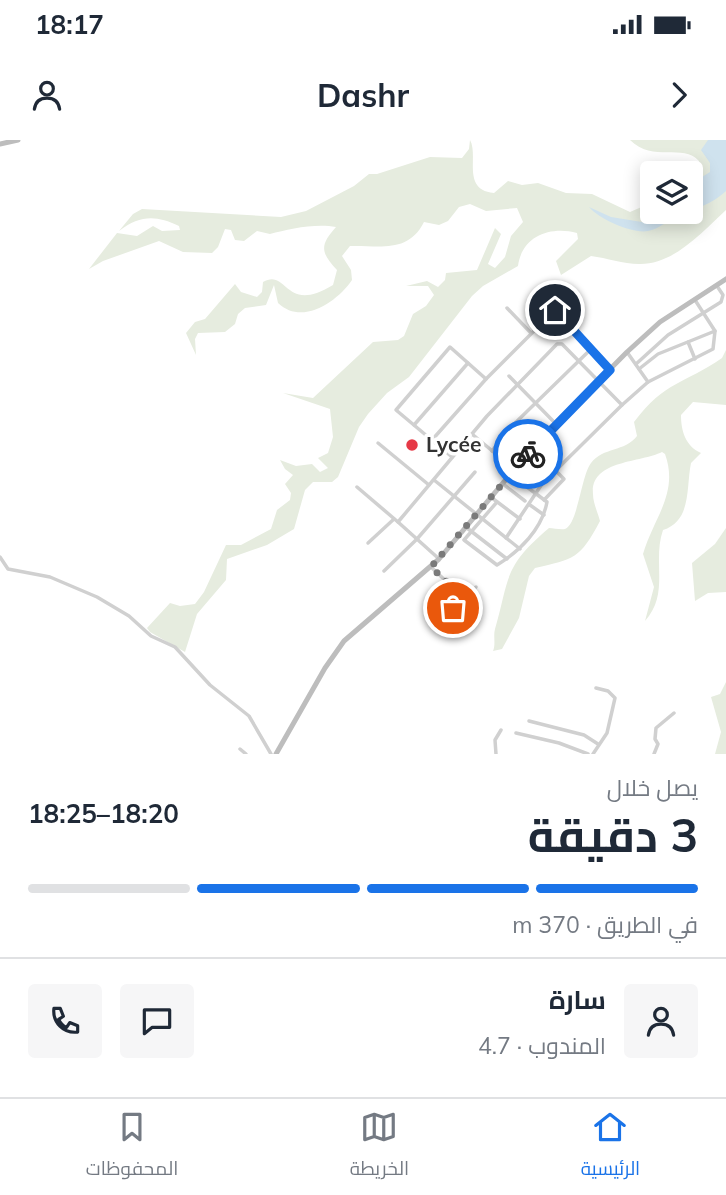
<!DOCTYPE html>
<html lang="ar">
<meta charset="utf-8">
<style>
body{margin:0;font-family:Mulish,Cairo,sans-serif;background:#f6f6f7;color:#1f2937;direction:rtl;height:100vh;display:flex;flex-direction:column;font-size:26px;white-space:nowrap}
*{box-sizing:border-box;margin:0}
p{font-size:23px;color:#747a83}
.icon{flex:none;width:38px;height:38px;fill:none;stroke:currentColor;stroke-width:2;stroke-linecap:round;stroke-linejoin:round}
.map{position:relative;height:614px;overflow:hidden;direction:ltr}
.panel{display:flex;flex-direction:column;background:#fff;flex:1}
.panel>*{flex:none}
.buttons{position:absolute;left:640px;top:21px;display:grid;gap:14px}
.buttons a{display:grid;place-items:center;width:63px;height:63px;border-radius:7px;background:#fff;box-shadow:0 4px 18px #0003;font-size:35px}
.pin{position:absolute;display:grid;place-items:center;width:60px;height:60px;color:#fff;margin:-30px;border:4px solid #fff;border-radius:50%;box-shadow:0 2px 7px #0007}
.courier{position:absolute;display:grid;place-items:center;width:70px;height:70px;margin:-35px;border:5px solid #1a73e8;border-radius:50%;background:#fff;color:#222;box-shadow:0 2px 9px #0007}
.overview em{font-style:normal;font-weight:700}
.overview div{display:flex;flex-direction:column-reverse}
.overview{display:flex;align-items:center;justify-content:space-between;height:119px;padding:0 28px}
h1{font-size:46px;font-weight:700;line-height:52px}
.bar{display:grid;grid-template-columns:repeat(4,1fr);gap:10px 7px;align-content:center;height:84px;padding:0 28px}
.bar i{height:9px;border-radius:5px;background:#e0e1e3}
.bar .active{background:#1a73e8}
.bar p{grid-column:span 4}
.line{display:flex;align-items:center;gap:18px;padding:0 28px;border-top:2px solid #e0e1e3}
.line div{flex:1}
.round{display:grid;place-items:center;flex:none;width:74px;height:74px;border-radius:7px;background:#f6f6f7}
.status{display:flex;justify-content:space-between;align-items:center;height:49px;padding:0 35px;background:#fff;direction:ltr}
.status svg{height:19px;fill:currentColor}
header{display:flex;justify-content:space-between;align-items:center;height:91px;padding:0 28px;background:#fff;font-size:32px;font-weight:700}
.tabs{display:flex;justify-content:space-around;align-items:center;height:98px;border-top:2px solid #e0e1e3;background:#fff;font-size:19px;color:#747a83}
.tabs a{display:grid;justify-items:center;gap:4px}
.tabs .active{color:#1a73e8}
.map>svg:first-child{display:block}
.green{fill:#e6ecdf}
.water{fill:#cfe2ee}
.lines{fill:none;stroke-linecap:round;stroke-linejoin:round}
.minor{stroke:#d0d0d0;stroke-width:3.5}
.secondary{stroke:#bdbdbd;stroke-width:5}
.done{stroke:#7a7a7a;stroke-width:7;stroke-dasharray:0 12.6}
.route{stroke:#1a73e8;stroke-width:9}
.poi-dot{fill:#e63946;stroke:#fff;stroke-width:2.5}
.labels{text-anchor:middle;stroke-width:7;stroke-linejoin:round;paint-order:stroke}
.poi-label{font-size:21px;font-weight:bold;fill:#333;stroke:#fff;text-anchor:start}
</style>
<div class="status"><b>18:17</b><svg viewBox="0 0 49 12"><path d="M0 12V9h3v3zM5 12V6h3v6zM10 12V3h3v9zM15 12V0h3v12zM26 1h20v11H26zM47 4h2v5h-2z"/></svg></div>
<header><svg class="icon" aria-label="forward" viewBox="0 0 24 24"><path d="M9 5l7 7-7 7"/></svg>Dashr<svg class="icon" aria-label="person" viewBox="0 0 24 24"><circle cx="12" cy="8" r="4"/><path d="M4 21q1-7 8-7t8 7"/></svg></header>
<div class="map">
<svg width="726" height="614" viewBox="0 0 726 614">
<rect width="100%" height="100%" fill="#fff"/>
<g class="green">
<path d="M470 0C479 16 461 50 494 53L508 41 522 45 538 43 566 53 592 54 630 72 653 62V72H691V33H687L700 26 699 21C683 3 653 23 630 0H726V70C703 91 674 125 639 124 623 124 607 118 591 116L561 135 556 121 578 99 577 93C550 86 522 96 518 126L483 146 472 156 409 237 387 253 368 274 359 287 338 337 332 342H313L305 350 294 389 267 405 227 419 226 440 197 474 185 512 150 492 147 488 170 463 180 466 195 464 204 452 226 405H241L271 389 277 370 290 360 291 353 285 344 293 335 285 329 280 320 296 326 312 324 320 332 328 328 318 318 328 313 333 297 330 269 283 253 313 258 373 202 398 200 404 196 413 174 426 166 434 155 428 146H406L427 141 438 147 445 140 446 133 477 130 495 88 501 94 488 124 495 128 505 117 511 96 523 82 517 68 486 71 470 64 459 67 448 81 439 85 424 82C408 114 379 105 350 106L342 116 351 130 352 140C337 162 302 186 278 163L274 145 266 165 245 168 238 174 235 184 225 192 198 193 195 199 196 215 186 193 195 182 205 179 235 144 241 152 257 157 262 152 263 142C288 128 284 175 333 145L337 130C320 112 320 105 336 87 316 83 288 89 270 94L257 91 244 101 235 100 231 90 225 89 218 107 212 113 183 112 159 101 103 121 89 129 117 93 137 96 153 86 162 91 180 90 179 86C156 75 140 75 119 91L133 74 142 69 281 77 306 71 354 46 369 34H377L430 17 462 18 469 9Z"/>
<path d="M726 210V265L693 262 681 275C681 290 685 306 701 313L691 323C686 347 692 381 663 390 652 422 670 453 645 481L654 447 643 414C654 377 679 353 665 314L662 312C640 323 590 320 593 354 593 363 598 373 600 381 580 419 574 419 535 428L529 436 519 478 502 509 493 511C496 504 493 496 495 489 510 437 503 427 549 388 553 388 561 390 565 389 578 384 581 336 591 323 603 307 625 312 637 296L634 282C666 240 683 245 722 218Z"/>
<path d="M726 388V452L708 453 695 461 692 423 715 404Z"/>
<path d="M726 542V614H715L721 592 711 557 720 554Z"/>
</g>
<path class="water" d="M708 0H726V51C711 65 696 68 678 76 668 80 659 89 648 91 632 94 599 79 589 67L611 77 648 83 662 72H691V44L710 32V23L701 10Z"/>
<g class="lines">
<g class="minor">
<path d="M507 168 531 193"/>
<path d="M688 202 695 219"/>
<path d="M627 212 648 242"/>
<path d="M636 224 668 195 721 162 723 155 717 146"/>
<path d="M639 229 658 214 715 191"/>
<path d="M509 236 556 284"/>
<path d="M414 285 468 223"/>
<path d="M472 294 515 330"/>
<path d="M432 300 486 239 554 171 610 230"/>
<path d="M378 303 429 345"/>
<path d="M535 305 558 327"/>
<path d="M492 311 510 288 591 209"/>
<path d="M452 317 396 270 450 207 486 239"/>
<path d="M434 340 520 409"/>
<path d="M503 344 525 361"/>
<path d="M357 347 398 382"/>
<path d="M492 358 520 379"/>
<path d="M544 360 564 339 555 330"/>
<path d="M497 362 464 400 497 425C520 411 542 389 547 362L511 335"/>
<path d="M530 365 544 375"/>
<path d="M467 388 507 419"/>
<path d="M506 398 542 344 622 265 648 242 713 209 715 191 695 160"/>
<path d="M368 403 394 379"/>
<path d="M0 417 8 429 50 437 97 457 129 476 151 496 175 507 210 545 249 576 271 614"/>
<path d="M438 418 398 382 487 276 557 204H562L622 265"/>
<path d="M431 427 449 444 439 455 453 468 476 447"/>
<path d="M384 431 417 399 475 332"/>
<path d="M529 581 584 595 598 604"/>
<path d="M516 593 559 603 588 614"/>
<path d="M240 609 246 614"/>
<path d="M496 614 495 600 501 590"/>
<path d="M593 614 607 593 615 558 608 551 596 548"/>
<path d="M654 614 658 604 655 599 656 588 674 573"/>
</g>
<g class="secondary">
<path d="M0 4 18 0"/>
<path d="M276 614 325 528 344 501 439 419 535 305 627 212 660 182 726 139"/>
</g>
</g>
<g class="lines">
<path class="done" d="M453 468 439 455 449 444 431 427 528 314"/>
<path class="route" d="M528 314 610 230 555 170"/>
</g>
<circle class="poi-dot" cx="412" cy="305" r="7"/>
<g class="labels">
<g class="poi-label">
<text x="426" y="312">Lycée</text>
</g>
</g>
</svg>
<div class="buttons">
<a><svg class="icon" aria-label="layers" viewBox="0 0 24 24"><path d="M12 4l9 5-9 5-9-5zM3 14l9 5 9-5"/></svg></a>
</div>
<div class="pin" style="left:453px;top:468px;background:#ea580c"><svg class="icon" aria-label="bag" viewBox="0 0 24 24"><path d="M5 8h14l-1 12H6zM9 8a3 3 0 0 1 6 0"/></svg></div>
<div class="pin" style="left:555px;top:170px;background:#1f2937"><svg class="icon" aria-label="home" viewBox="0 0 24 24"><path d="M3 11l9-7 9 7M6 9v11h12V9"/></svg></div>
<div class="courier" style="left:528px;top:314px"><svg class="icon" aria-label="bike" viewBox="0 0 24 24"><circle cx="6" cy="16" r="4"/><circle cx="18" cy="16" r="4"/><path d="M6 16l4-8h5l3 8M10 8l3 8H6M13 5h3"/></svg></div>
</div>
<section class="panel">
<div class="overview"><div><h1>3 دقيقة</h1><p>يصل خلال</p></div><em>18:20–18:25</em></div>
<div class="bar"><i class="active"></i><i class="active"></i><i class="active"></i><i></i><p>في الطريق · 370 m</p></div>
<div class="line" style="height:126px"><a class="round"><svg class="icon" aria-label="person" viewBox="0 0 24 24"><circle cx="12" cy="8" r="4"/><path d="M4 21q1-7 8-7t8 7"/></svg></a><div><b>سارة</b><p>المندوب · 4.7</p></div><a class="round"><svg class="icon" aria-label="chat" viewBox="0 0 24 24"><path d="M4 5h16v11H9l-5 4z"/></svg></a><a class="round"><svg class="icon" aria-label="phone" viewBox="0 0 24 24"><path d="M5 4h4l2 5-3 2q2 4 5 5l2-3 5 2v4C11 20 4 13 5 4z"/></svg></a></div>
</section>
<nav class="tabs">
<a class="active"><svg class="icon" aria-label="home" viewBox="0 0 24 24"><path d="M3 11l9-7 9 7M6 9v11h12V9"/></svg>الرئيسية</a>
<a><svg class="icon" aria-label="map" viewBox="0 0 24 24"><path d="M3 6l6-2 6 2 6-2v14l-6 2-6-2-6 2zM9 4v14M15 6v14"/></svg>الخريطة</a>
<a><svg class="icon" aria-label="saved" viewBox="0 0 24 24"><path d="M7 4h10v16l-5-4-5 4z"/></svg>المحفوظات</a>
</nav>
